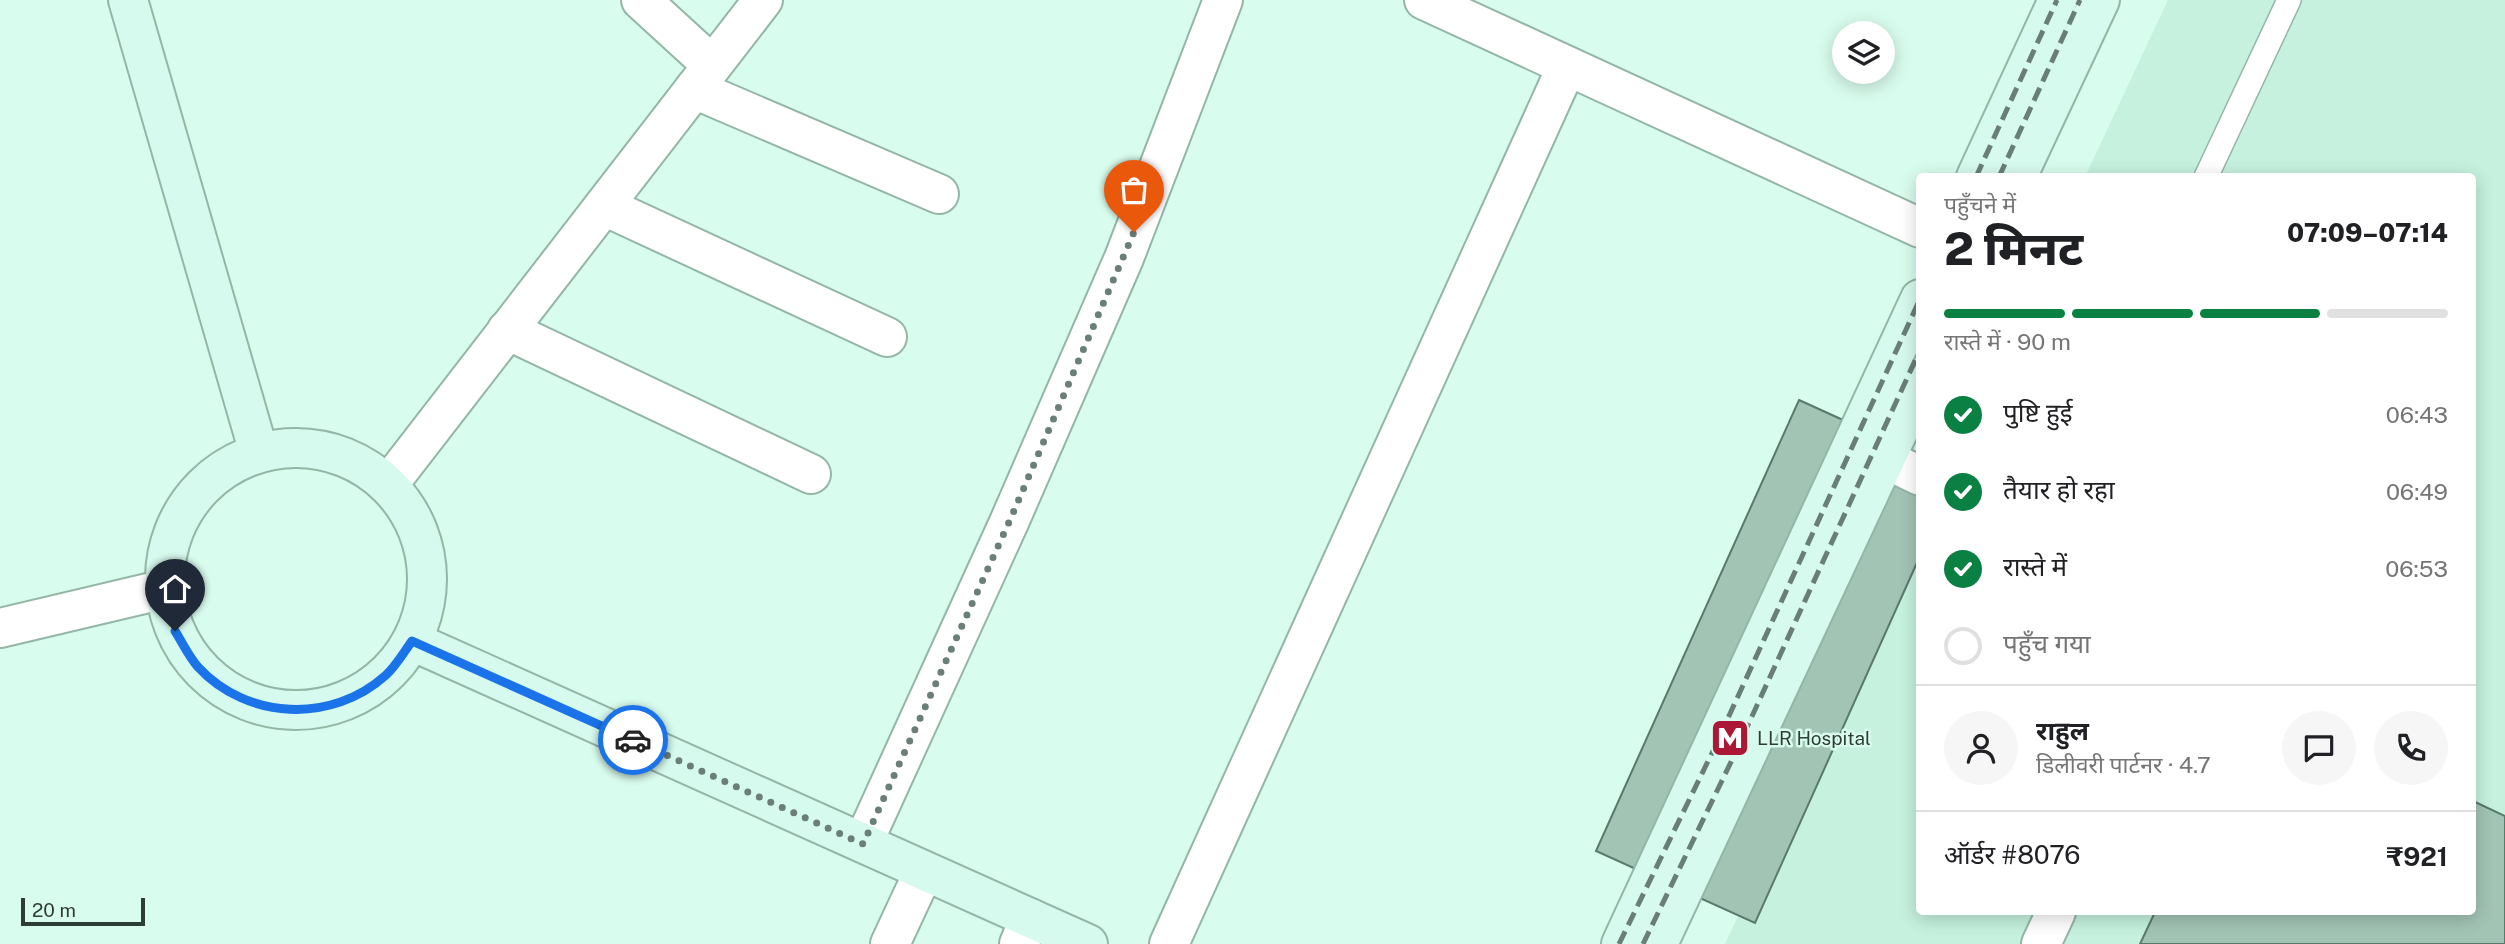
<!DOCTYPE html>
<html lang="hi">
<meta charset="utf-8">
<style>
body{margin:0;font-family:"Public Sans","Noto Sans Devanagari",sans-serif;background:#f6f6f6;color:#202124;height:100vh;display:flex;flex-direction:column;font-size:26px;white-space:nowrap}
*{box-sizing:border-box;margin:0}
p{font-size:23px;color:#757577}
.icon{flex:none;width:38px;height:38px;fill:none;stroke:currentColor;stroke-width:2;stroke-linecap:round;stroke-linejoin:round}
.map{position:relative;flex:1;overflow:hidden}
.panel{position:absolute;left:1916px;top:173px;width:560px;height:742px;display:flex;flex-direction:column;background:#fff;border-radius:7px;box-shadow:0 4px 18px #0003}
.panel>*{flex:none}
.buttons{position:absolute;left:1832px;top:21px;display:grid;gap:14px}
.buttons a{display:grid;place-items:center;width:63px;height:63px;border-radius:50%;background:#fff;box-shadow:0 4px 18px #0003;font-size:35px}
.scale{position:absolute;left:21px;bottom:18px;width:124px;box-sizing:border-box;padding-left:7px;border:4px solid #2f3d37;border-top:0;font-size:19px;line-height:24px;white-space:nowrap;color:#2f3d37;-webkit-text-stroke:5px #d8fced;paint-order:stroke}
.pin{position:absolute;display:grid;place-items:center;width:60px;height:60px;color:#fff;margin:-72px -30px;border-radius:50% 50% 50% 0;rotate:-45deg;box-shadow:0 0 7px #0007}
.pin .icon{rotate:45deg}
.courier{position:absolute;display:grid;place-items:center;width:70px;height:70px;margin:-35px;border:5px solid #1a73e8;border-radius:50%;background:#fff;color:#222;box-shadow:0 2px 9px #0007}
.summary em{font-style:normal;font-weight:800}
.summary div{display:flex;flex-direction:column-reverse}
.summary{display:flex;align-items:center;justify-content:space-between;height:119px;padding:0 28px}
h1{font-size:46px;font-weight:800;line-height:52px}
.bar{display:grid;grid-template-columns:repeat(4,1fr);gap:10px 7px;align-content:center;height:84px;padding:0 28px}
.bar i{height:9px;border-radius:5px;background:#e0e0e0}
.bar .on{background:#0b8043}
.bar p{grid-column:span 4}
.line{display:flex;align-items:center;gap:18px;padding:0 28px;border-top:2px solid #e0e0e0}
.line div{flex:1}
.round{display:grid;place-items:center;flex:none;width:74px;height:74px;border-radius:37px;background:#f6f6f6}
ol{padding:0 28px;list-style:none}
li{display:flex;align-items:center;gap:21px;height:77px}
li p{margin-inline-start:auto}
li .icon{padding:7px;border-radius:50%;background:#0b8043;color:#fff;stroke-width:4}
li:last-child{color:#757577}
li i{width:38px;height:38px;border:4px solid #e0e0e0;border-radius:50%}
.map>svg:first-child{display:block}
.built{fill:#c5f1de}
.building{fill:#a2c4b5;stroke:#59796c;stroke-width:2}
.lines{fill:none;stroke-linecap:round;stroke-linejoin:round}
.lane-casing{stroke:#94b6a7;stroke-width:26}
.street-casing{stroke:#94b6a7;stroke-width:42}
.secondary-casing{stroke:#94b6a7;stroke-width:42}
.lane{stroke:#fff;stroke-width:23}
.street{stroke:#fff;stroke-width:38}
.secondary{stroke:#d7faee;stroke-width:38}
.rail{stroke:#697f76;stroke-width:5;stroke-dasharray:14 7;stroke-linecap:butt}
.done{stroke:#6a8077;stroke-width:7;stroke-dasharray:0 12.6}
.route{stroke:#1a73e8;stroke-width:9}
.labels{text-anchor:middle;stroke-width:5;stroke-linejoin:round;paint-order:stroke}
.poi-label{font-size:19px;fill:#2f3d37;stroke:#d8fced;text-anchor:start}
</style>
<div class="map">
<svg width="2505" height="944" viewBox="0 0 2505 944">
<rect width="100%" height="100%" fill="#d8fced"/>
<path class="built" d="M2168 0H2505V944H1725L1920 528V912H2473V177H2085Z"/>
<g class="building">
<path d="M1799 400 1920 455V556L1755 923 1596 851Z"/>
<path d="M2473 801 2505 816V944H2140L2155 912H2473Z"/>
</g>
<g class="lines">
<g class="lane-casing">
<path id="lane" d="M2206 177 2289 0"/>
</g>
<g class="street-casing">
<g id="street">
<path d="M641 0 712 65"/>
<path d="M1424 0 1920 228"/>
<path d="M694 89 939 194"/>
<path d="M604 206 887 337"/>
<path d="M507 330 811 474"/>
<path d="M1885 459 1920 476"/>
<path d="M388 485 763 0"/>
<path d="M0 628 165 589"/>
<path d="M863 843 1010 520 1124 258 1223 0"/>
<path d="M890 944 924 871"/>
<path d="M1019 944 1030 918"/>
<path d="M1169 944 1567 66"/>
<path d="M2041 944 2056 912"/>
</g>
</g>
<g class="secondary-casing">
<g id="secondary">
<path d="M128 0 259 453"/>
<path d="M1976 177 2058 0"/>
<path d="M2017 177 2100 0"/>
<circle cx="296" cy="579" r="131"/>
<path d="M412 641 1088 944"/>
<path d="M1621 944 1920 299"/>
<path d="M1658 944 1920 385"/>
</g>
</g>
<use href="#lane" class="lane"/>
<use href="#street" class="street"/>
<use href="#secondary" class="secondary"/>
<g class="rail">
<path d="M1976 177 2057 0"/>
<path d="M1999 177 2080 0"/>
<path d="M1619 944 1712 753 1920 299"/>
<path d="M1643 944 1731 762 1920 350"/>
</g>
</g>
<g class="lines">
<path class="done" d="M633 740 863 844 1010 520 1134 232"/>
<path class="route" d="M175 631C182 642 189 657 198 667 247 720 332 724 386 675 396 666 404 652 412 641L633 740"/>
</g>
<defs>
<g id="metro-square" transform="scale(2.0125)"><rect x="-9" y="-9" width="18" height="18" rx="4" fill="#ac1735" stroke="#d8fced"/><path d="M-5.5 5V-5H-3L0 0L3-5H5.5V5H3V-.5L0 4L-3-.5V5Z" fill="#fff"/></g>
</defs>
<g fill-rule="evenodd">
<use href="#metro-square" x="1730" y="738"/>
</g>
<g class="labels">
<g class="poi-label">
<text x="1757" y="745">LLR Hospital</text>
</g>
</g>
</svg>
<div class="buttons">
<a><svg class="icon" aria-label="layers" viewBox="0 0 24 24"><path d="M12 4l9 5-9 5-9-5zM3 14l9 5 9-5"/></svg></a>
</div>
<div class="scale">20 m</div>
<div class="pin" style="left:1134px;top:232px;background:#ea580c"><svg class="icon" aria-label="bag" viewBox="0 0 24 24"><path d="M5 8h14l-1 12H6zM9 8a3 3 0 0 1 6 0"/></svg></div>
<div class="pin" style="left:175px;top:631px;background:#1f2937"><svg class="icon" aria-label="home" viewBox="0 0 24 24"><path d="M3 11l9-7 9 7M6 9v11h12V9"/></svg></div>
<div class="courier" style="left:633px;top:740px"><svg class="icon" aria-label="car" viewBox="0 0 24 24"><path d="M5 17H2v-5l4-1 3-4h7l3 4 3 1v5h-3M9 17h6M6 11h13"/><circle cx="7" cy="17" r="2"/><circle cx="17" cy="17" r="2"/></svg></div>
<section class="panel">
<div class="summary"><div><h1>2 मिनट</h1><p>पहुँचने में</p></div><em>07:09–07:14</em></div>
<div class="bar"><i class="on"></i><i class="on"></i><i class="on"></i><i></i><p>रास्ते में · 90 m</p></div>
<ol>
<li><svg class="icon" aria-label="check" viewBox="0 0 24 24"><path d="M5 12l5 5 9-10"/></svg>पुष्टि हुई<p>06:43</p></li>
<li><svg class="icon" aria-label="check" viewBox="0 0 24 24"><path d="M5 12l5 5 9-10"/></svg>तैयार हो रहा<p>06:49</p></li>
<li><svg class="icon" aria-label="check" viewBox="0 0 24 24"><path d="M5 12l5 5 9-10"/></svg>रास्ते में<p>06:53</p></li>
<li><i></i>पहुँच गया</li>
</ol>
<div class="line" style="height:126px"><a class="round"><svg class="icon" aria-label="person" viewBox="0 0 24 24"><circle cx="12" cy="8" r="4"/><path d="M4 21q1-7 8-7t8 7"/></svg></a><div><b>राहुल</b><p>डिलीवरी पार्टनर · 4.7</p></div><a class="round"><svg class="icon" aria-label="chat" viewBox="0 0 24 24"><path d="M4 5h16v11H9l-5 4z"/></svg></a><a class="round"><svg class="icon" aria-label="phone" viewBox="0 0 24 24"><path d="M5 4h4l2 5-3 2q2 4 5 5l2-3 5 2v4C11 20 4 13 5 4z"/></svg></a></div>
<div class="line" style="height:91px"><div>ऑर्डर #8076</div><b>₹921</b></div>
</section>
</div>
